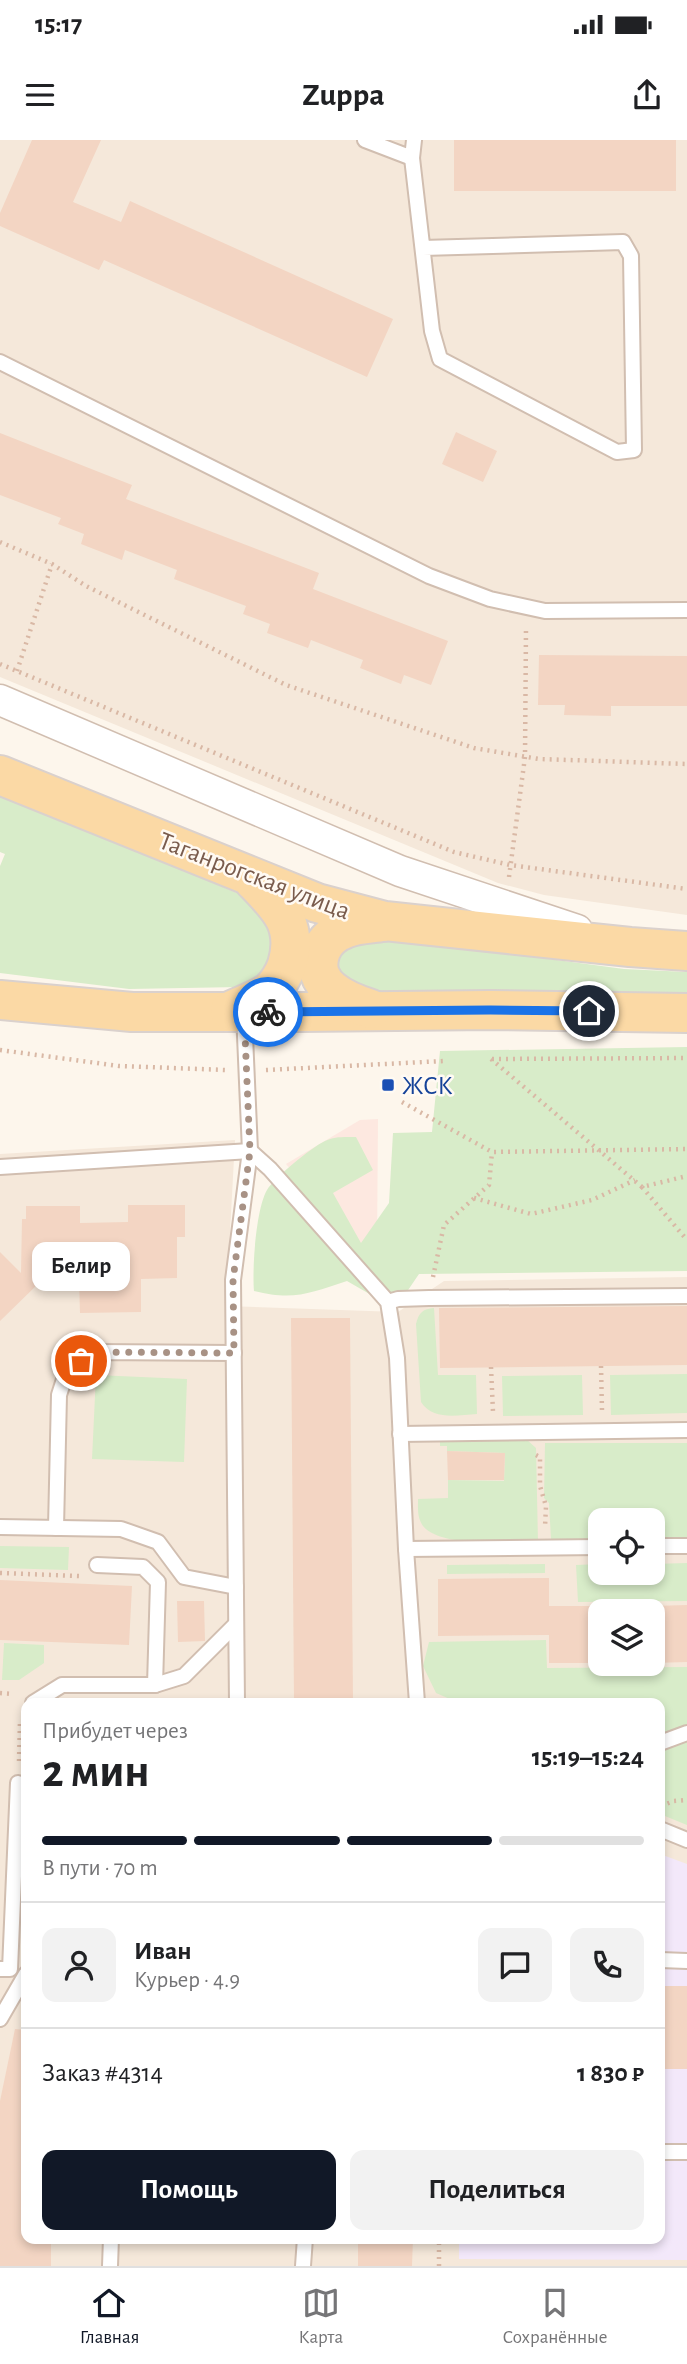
<!DOCTYPE html>
<html lang="ru">
<meta charset="utf-8">
<style>
body{margin:0;font-family:"Alegreya Sans",sans-serif;background:#f2f2f2;color:#202124;height:100vh;display:flex;flex-direction:column;font-size:26px;white-space:nowrap}
*{box-sizing:border-box;margin:0}
p{font-size:23px;color:#757577}
.icon{flex:none;width:38px;height:38px;fill:none;stroke:currentColor;stroke-width:2;stroke-linecap:round;stroke-linejoin:round}
.map{position:relative;flex:1;overflow:hidden}
.drawer{position:absolute;left:21px;top:1558px;width:644px;height:546px;display:flex;flex-direction:column;background:#fff;border-radius:14px;box-shadow:0 4px 10px #0003}
.drawer>*{flex:none}
.tools{position:absolute;left:588px;top:1368px;display:grid;gap:14px}
.tools a{display:grid;place-items:center;width:77px;height:77px;border-radius:14px;background:#fff;box-shadow:0 4px 10px #0003;font-size:35px}
.pin{position:absolute;display:grid;place-items:center;width:60px;height:60px;color:#fff;margin:-30px;border:4px solid #fff;border-radius:50%;box-shadow:0 2px 7px #0007}
.courier{position:absolute;display:grid;place-items:center;width:70px;height:70px;margin:-35px;border:5px solid #1a73e8;border-radius:50%;background:#fff;color:#222;box-shadow:0 2px 9px #0007}
.bubble{position:absolute;height:49px;border-radius:14px;background:#fff;box-shadow:0 4px 10px #0003;font-size:23px;font-weight:600;line-height:49px;text-align:center}
.headline em{font-style:normal;font-weight:600}
.headline div{display:flex;flex-direction:column-reverse}
.headline{display:flex;align-items:center;justify-content:space-between;height:119px;padding:0 21px}
h1{font-size:46px;font-weight:600;line-height:52px}
.bar{display:grid;grid-template-columns:repeat(4,1fr);gap:10px 7px;align-content:center;height:84px;padding:0 21px}
.bar i{height:9px;border-radius:5px;background:#e0e0e0}
.bar .active{background:#111827}
.bar p{grid-column:span 4}
.line{display:flex;align-items:center;gap:18px;padding:0 21px;border-top:2px solid #e0e0e0}
.line div{flex:1}
.round{display:grid;place-items:center;flex:none;width:74px;height:74px;border-radius:14px;background:#f2f2f2}
.cta{display:flex;gap:14px;margin-top:auto;padding:14px 21px}
.cta a{flex:1;height:80px;border-radius:14px;background:#111827;color:#fff;font-size:28px;font-weight:600;line-height:80px;text-align:center}
.cta a+a{background:#f2f2f2;color:#202124}
.status{display:flex;justify-content:space-between;align-items:center;height:49px;padding:0 35px;background:#fff;direction:ltr}
.status svg{height:19px;fill:currentColor}
header{display:flex;justify-content:space-between;align-items:center;height:91px;padding:0 21px;background:#fff;font-size:32px;font-weight:600}
.menu{display:flex;justify-content:space-around;align-items:center;height:98px;border-top:2px solid #e0e0e0;background:#fff;font-size:19px;color:#757577}
.menu a{display:grid;justify-items:center;gap:4px}
.menu .active{color:#111827}
.map>svg:first-child{display:block}
.residential{fill:#f5e8da;fill-rule:evenodd}
.commercial{fill:#fde8e0}
.education{fill:#f3e8fa}
.green{fill:#d8ecc9}
.building{fill:#f3d5c3}
.lines{fill:none;stroke-linecap:round;stroke-linejoin:round}
.service-casing{stroke:#d1beb0;stroke-width:18}
.minor-casing{stroke:#d1beb0;stroke-width:33}
.primary-casing{stroke:#dad1cd;stroke-width:42}
.path{stroke:#d9b8a5;stroke-width:4.5;stroke-dasharray:2 5;stroke-linecap:butt}
.service{stroke:#fff;stroke-width:14}
.minor{stroke:#fff;stroke-width:30}
.primary{stroke:#fbd9a5;stroke-width:38}
.done{stroke:#a89285;stroke-width:7;stroke-dasharray:0 12.6}
.route{stroke:#1a73e8;stroke-width:9}
.transit-dot{fill:#1a4fb4;stroke:#fffaf3;stroke-width:2.5}
.labels{text-anchor:middle;stroke-width:5;stroke-linejoin:round;paint-order:stroke}
.street-label{font-size:26px;fill:#7a5c4d;stroke:#fffaf3}
.transit-label{font-size:26px;fill:#164399;stroke:#fffaf3;text-anchor:start}
</style>
<div class="status"><b>15:17</b><svg viewBox="0 0 49 12"><path d="M0 12V9h3v3zM5 12V6h3v6zM10 12V3h3v9zM15 12V0h3v12zM26 1h20v11H26zM47 4h2v5h-2z"/></svg></div>
<header><svg class="icon" aria-label="menu" viewBox="0 0 24 24"><path d="M4 6h16M4 12h16M4 18h16"/></svg>Zuppa<svg class="icon" aria-label="share" viewBox="0 0 24 24"><path d="M12 15V3M7 8l5-5 5 5M5 13v7h14v-7"/></svg></header>
<div class="map">
<svg width="687" height="2126" viewBox="0 0 687 2126">
<rect width="100%" height="100%" fill="#fdf6ec"/>
<g class="residential">
<path d="M0 0H687V775L544 755 498 743 0 537Z"/>
<path d="M235 1000 226 1166 398 1172 444 1141 687 1137V2126H0V1014ZM600 1381H653V1433H600ZM600 1472H653V1524H600ZM26 1563H660V2098H26Z"/>
</g>
<path class="commercial" d="M378 979 377 1105 354 1104 286 1024 360 980Z"/>
<path class="education" d="M660 1714 687 1724V2120L459 2119V2098H660Z"/>
<g class="green">
<path d="M0 653 268 766 282 805 260 840 240 847 129 849 0 833V726L5 714 0 712Z"/>
<path d="M363 794 624 829 687 832V857L348 852 326 815Z"/>
<path d="M687 907V1131L419 1134 404 1156H373L347 1141C310 1153 294 1161 254 1151 252 1128 256 1069 267 1050 274 1038 312 1007 325 1001 334 996 346 997 356 997L373 1030 333 1053 361 1103 389 1063 393 993 432 992 440 911Z"/>
<path d="M434 1168 438 1235H476L477 1274C458 1275 433 1281 421 1262L416 1184C419 1172 423 1169 434 1168Z"/>
<path d="M687 1234V1273L611 1275 610 1235Z"/>
<path d="M96 1235 187 1239 184 1322 92 1319Z"/>
<path d="M582 1235 583 1275 503 1276 502 1236Z"/>
<path d="M440 1297 526 1299 536 1308 538 1402C512 1402 440 1408 423 1386 417 1377 418 1369 418 1359L448 1358V1340L504 1341 505 1313 447 1311V1306H440Z"/>
<path d="M545 1303H687V1399H653V1381H600V1399H551L549 1363 544 1358Z"/>
<path d="M0 1406 69 1407 68 1430 0 1428Z"/>
<path d="M687 1423V1461L578 1462 576 1425 600 1424V1433H653V1424Z"/>
<path d="M545 1424V1433L447 1434V1425Z"/>
<path d="M546 1500 547 1528 687 1527V1685L660 1674V1563H459L436 1553 423 1526 429 1502Z"/>
<path d="M4 1503 44 1505V1523L19 1540H2Z"/>
</g>
<g class="building">
<path d="M32 0H101L73 62 121 82 130 61 393 179 367 237 104 120 99 130 0 86V73Z"/>
<rect x="454" y="0" width="222" height="51"/>
<path d="M456 292 497 311 483 342 442 324Z"/>
<path d="M0 293 132 345 126 359 319 433 313 449 448 501 431 545 404 535 401 544 360 528 363 520 311 500 308 508 267 493 270 484 243 474 246 466 174 439 177 430 125 410 122 420 81 404 84 394 58 384 61 378 0 355Z"/>
<path d="M539 515 687 516V566H611V576L564 575 565 565H538Z"/>
<path d="M128 1065H185V1097H177V1138L141 1139V1172L80 1173 79 1140 41 1141 0 1181V1112L21 1133 22 1079H26V1066H80V1083L128 1082Z"/>
<path d="M687 1166V1225L440 1228 439 1168Z"/>
<path d="M291 1178H350L353 1563H294Z"/>
<path d="M447 1311 505 1313 504 1340H448Z"/>
<path d="M549 1438V1466H600V1523H549V1495L438 1496V1439Z"/>
<path d="M0 1440 132 1446 129 1505 0 1500Z"/>
<path d="M177 1461H204L205 1501 178 1502Z"/>
<path d="M687 1465V1522L653 1523V1466Z"/>
<rect x="660" y="1846" width="27" height="83"/>
<path d="M15 1889 26 1890V2098H51V2126H0V1961Z"/>
<path d="M358 2098H413L412 2126H358Z"/>
</g>
<g class="lines">
<g class="service-casing">
<g id="service">
<path d="M365 0 412 18 414 0"/>
<path d="M412 18 432 191 440 219 617 312 634 310 631 116 623 102 423 108"/>
<path d="M0 222 429 436 490 459 545 471 687 470"/>
<path d="M0 1027 250 1011 270 1029 388 1162 397 1218 406 1409 417 1563"/>
<path d="M388 1162 398 1159 429 1158 687 1156"/>
<path d="M400 1294 687 1290"/>
<path d="M0 1387 121 1389 158 1402 184 1437 236 1447"/>
<path d="M56 1388 59 1255 67 1230 95 1212 234 1213"/>
<path d="M653 1406H687"/>
<path d="M406 1409 600 1407"/>
<path d="M155 1545 184 1536 236 1484"/>
<path d="M33 1563 62 1545H155L158 1442 143 1427 97 1425"/>
<path d="M237 1563 233 1140 250 1011 244 873"/>
<path d="M660 1603 687 1593"/>
<path d="M660 1689 687 1700"/>
<path d="M660 1820 687 1821"/>
<path d="M0 1829H10L18 1643"/>
<path d="M0 1879 26 1834"/>
<path d="M660 2012H687"/>
<path d="M110 2126 111 2098"/>
<path d="M303 2126 305 2098"/>
</g>
</g>
<g class="minor-casing">
<path id="minor" d="M0 560 400 731 577 790"/>
</g>
<g class="primary-casing">
<g id="primary">
<path d="M0 635 317 763 385 781 630 807 687 811"/>
<path d="M0 860 132 872H301L490 870 687 873"/>
<path d="M371 869C346 861 308 846 321 811 325 801 334 793 345 789 356 784 370 784 383 782"/>
<path d="M230 871C242 865 258 860 269 852 277 846 284 834 287 825 299 785 279 767 253 740"/>
</g>
</g>
<g class="path">
<path d="M0 402 52 424 86 446 286 545 474 608 539 619 687 624"/>
<path d="M0 524 454 712 510 725 687 749"/>
<path d="M17 531 52 424"/>
<path d="M509 737 525 617 526 488"/>
<path d="M0 910 119 926 226 930"/>
<path d="M491 919 642 1047 687 1036"/>
<path d="M492 919 687 918"/>
<path d="M266 930 444 921"/>
<path d="M402 962 492 1012 687 1009"/>
<path d="M642 1047 687 1100"/>
<path d="M474 1058 531 1074 592 1060 635 1040"/>
<path d="M433 1137 444 1085 489 1045 492 1012"/>
<path d="M601 1226 602 1271"/>
<path d="M491 1227 493 1272"/>
<path d="M536 1315 540 1317V1346L546 1366 545 1387"/>
<path d="M0 1433 79 1436"/>
<path d="M0 1553 13 1554"/>
<path d="M19 1621 20 1581"/>
<path d="M661 1666 674 1661 687 1660"/>
<path d="M439 2126V2098"/>
</g>
<use href="#service" class="service"/>
<use href="#minor" class="minor"/>
<use href="#primary" class="primary"/>
</g>
<g class="lines">
<path class="done" d="M81 1221 95 1212 234 1213 233 1140 250 1011 244 872H268"/>
<path class="route" d="M268 872 490 870 589 871"/>
</g>
<rect class="transit-dot" x="381" y="938" width="14" height="14" rx="3.5"/>
<g class="labels">
<g class="street-label">
<text transform="translate(255 735) rotate(21)" y="9">Таганрогская улица</text>
</g>
<g class="transit-label">
<text x="402" y="954">ЖСК</text>
</g>
</g>
</svg>
<div class="tools">
<a><svg class="icon" aria-label="locate" viewBox="0 0 24 24"><circle cx="12" cy="12" r="6"/><path d="M12 2v4M12 18v4M2 12h4M18 12h4"/></svg></a>
<a><svg class="icon" aria-label="layers" viewBox="0 0 24 24"><path d="M12 4l9 5-9 5-9-5zM3 14l9 5 9-5"/></svg></a>
</div>
<div class="pin" style="left:81px;top:1221px;background:#ea580c"><svg class="icon" aria-label="bag" viewBox="0 0 24 24"><path d="M5 8h14l-1 12H6zM9 8a3 3 0 0 1 6 0"/></svg></div>
<div class="pin" style="left:589px;top:871px;background:#1f2937"><svg class="icon" aria-label="home" viewBox="0 0 24 24"><path d="M3 11l9-7 9 7M6 9v11h12V9"/></svg></div>
<div class="courier" style="left:268px;top:872px"><svg class="icon" aria-label="bike" viewBox="0 0 24 24"><circle cx="6" cy="16" r="4"/><circle cx="18" cy="16" r="4"/><path d="M6 16l4-8h5l3 8M10 8l3 8H6M13 5h3"/></svg></div>
<div class="bubble" style="left:32px;top:1102px;width:98px">Белир</div>
<section class="drawer">
<div class="headline"><div><h1>2 мин</h1><p>Прибудет через</p></div><em>15:19–15:24</em></div>
<div class="bar"><i class="active"></i><i class="active"></i><i class="active"></i><i></i><p>В пути · 70 m</p></div>
<div class="line" style="height:126px"><a class="round"><svg class="icon" aria-label="person" viewBox="0 0 24 24"><circle cx="12" cy="8" r="4"/><path d="M4 21q1-7 8-7t8 7"/></svg></a><div><b>Иван</b><p>Курьер · 4.9</p></div><a class="round"><svg class="icon" aria-label="chat" viewBox="0 0 24 24"><path d="M4 5h16v11H9l-5 4z"/></svg></a><a class="round"><svg class="icon" aria-label="phone" viewBox="0 0 24 24"><path d="M5 4h4l2 5-3 2q2 4 5 5l2-3 5 2v4C11 20 4 13 5 4z"/></svg></a></div>
<div class="line" style="height:91px"><div>Заказ #4314</div><b>1 830 ₽</b></div>
<div class="cta"><a>Помощь</a><a>Поделиться</a></div>
</section>
</div>
<nav class="menu">
<a class="active"><svg class="icon" aria-label="home" viewBox="0 0 24 24"><path d="M3 11l9-7 9 7M6 9v11h12V9"/></svg>Главная</a>
<a><svg class="icon" aria-label="map" viewBox="0 0 24 24"><path d="M3 6l6-2 6 2 6-2v14l-6 2-6-2-6 2zM9 4v14M15 6v14"/></svg>Карта</a>
<a><svg class="icon" aria-label="saved" viewBox="0 0 24 24"><path d="M7 4h10v16l-5-4-5 4z"/></svg>Сохранённые</a>
</nav>
